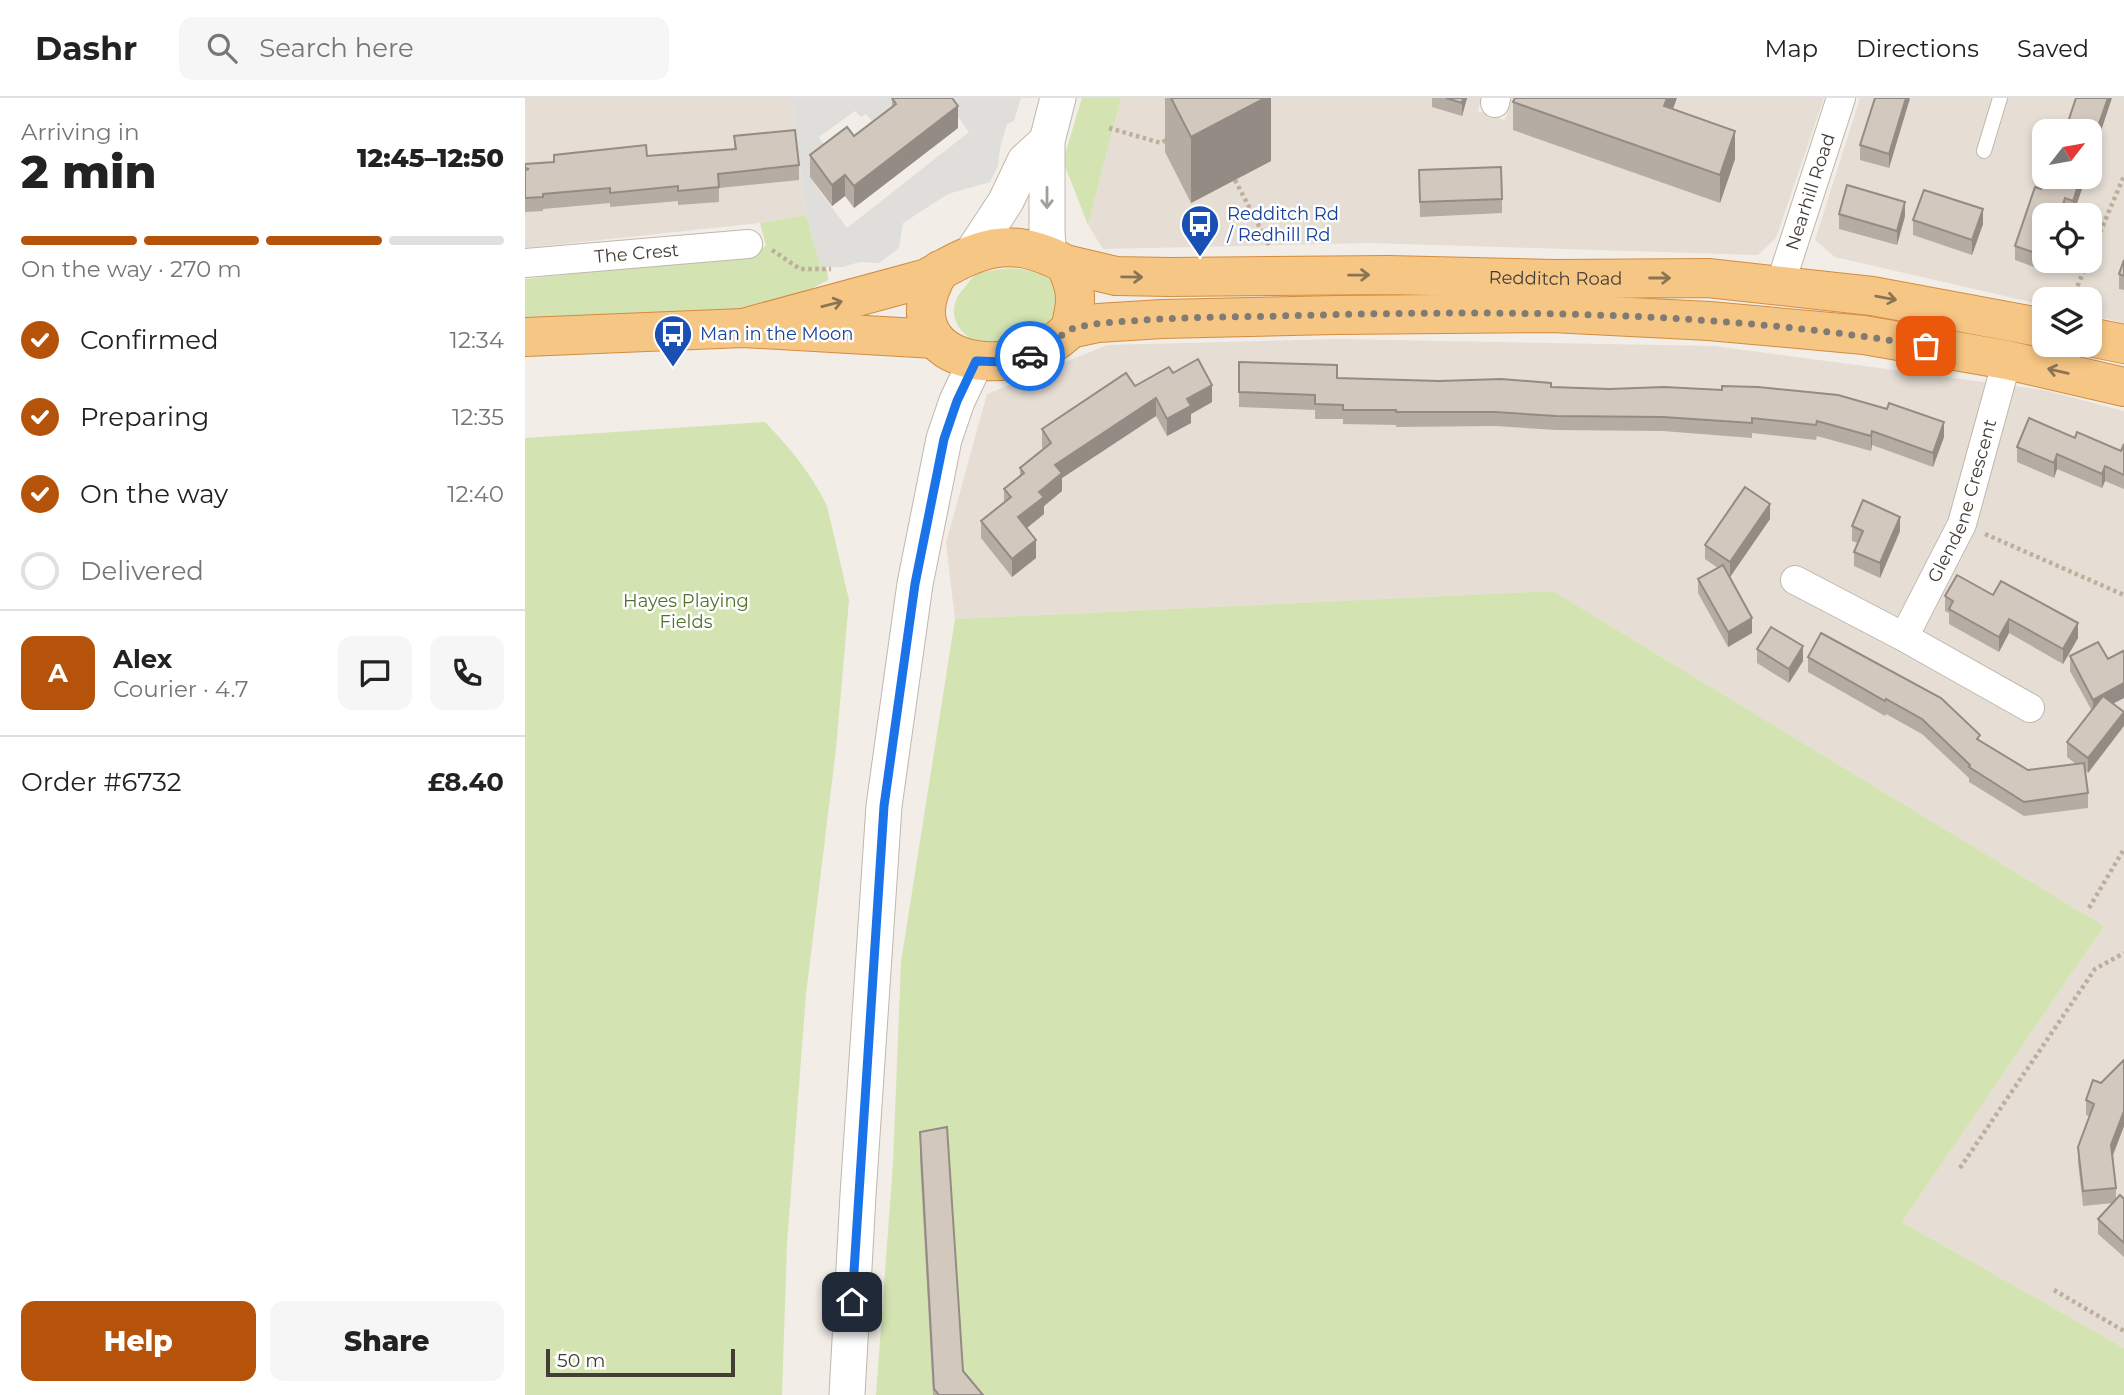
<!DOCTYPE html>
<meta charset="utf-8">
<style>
body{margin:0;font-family:Montserrat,sans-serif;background:#f6f6f6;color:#222;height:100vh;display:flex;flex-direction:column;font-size:26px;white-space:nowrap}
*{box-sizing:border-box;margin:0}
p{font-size:23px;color:#767676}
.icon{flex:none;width:38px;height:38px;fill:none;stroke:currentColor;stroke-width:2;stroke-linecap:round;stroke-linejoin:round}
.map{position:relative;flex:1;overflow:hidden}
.details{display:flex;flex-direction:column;background:#fff;width:525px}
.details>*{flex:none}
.needle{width:46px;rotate:59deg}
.buttons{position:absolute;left:1507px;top:21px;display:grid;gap:14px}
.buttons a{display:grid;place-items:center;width:70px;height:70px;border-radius:14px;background:#fff;box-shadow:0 4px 10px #0003;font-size:35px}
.scale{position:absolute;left:21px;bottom:18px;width:189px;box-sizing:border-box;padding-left:7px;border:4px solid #443d36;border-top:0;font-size:19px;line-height:24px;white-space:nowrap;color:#443d36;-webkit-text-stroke:5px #fff;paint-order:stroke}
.pin{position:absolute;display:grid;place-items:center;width:60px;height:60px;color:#fff;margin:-30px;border-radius:14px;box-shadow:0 4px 10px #0006}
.courier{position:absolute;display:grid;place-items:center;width:70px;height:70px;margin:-35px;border:5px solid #1a73e8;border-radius:50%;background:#fff;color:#222;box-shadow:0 2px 9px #0007}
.head em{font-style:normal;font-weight:800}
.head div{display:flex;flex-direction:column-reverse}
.head{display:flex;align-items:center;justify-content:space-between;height:119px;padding:0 21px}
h1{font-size:46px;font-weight:800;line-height:52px}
.bar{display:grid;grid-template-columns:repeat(4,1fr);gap:10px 7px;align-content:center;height:84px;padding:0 21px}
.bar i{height:9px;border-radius:5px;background:#e0e0e0}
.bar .active{background:#b45309}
.bar p{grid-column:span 4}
.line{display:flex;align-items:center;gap:18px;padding:0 21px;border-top:2px solid #e0e0e0}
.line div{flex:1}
.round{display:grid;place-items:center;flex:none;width:74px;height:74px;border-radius:14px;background:#f6f6f6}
ol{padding:0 21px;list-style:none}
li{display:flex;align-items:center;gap:21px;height:77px}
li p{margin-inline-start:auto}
li .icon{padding:7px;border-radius:50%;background:#b45309;color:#fff;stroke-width:4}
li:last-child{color:#767676}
li i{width:38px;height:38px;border:4px solid #e0e0e0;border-radius:50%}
.primary-button{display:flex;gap:14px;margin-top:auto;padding:14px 21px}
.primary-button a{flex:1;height:80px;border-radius:14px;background:#b45309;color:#fff;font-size:28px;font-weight:800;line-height:80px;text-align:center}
.primary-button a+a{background:#f6f6f6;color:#222}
header{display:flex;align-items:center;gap:42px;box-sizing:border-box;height:98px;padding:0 35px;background:#fff;border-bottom:2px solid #e0e0e0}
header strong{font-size:33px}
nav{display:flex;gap:38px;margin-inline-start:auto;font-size:24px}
.search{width:490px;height:63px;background:#f6f6f6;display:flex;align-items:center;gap:18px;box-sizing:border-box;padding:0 24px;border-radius:14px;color:#767676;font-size:26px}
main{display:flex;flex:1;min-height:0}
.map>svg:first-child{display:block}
.residential{fill:#e6ded5;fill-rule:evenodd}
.green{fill:#d3e4b2}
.parking{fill:#e0dedb}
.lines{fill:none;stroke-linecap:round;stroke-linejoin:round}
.service-casing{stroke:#c0b7ad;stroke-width:16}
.minor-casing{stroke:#c0b7ad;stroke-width:30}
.tertiary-casing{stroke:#c0b7ad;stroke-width:37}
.trunk-casing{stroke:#d38c40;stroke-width:40}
.path{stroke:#beae9c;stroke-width:4.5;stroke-dasharray:3.5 3.5;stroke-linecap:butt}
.service{stroke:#fff;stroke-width:14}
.minor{stroke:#fff;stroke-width:28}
.tertiary{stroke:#fff;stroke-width:35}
.trunk{stroke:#f6c684;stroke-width:38}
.wall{fill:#b5aca3}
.shaded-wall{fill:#948c84}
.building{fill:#d3c8bd;stroke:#948c84;stroke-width:2}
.oneway{stroke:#a29e9a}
.oneway2{stroke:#8b7455}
.done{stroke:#817b74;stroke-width:7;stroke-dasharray:0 12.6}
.route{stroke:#1a73e8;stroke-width:9}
.labels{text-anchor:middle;stroke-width:5;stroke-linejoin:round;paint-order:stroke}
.street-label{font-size:18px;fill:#443d36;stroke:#fff}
.transit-label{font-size:18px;fill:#164399;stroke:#fff;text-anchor:start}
.park-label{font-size:18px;fill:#4f722d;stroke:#fff}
</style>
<header>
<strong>Dashr</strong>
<div class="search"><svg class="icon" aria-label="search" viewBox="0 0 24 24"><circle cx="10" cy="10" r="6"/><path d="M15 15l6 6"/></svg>Search here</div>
<nav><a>Map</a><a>Directions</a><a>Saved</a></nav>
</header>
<main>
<section class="details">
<div class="head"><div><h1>2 min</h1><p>Arriving in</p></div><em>12:45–12:50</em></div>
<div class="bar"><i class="active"></i><i class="active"></i><i class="active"></i><i></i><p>On the way · 270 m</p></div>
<ol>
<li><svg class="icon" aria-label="check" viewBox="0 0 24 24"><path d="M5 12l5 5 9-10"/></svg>Confirmed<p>12:34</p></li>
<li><svg class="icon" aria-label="check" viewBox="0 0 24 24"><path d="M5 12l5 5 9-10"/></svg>Preparing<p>12:35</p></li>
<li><svg class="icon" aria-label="check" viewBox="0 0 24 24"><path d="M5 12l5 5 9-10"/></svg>On the way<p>12:40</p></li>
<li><i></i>Delivered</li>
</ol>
<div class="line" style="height:126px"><b class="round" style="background:#b45309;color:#fff">A</b><div><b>Alex</b><p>Courier · 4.7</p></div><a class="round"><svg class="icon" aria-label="chat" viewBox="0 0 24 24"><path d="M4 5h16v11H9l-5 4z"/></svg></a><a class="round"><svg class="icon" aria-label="phone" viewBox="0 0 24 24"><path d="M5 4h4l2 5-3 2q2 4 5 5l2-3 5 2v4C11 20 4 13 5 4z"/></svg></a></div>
<div class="line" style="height:91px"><div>Order #6732</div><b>£8.40</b></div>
<div class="primary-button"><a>Help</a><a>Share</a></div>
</section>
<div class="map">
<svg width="1599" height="1297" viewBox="0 0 1599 1297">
<rect width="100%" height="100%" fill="#f2ede6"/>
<g class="residential">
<path d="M0 0H266L281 117 235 125 0 150Z"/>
<path d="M596 0H956L953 13 980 22 987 0H1299L1251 140 1233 157 845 145 578 151 563 127Z"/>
<path d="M1335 0H1599V225L1565 217 1564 201H1519V207L1310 159 1290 142ZM1519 33H1564V79H1519ZM1519 117H1564V163H1519Z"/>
<path d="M813 241 1189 248 1519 292 1599 313V1250L1377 1124 1579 828 1028 493 430 521 421 445 462 296 582 247Z"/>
</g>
<g class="green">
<path d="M557 0H596L563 127 538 63Z"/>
<path d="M281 117 296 169 302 171 303 182 256 206 227 216 0 226V181L123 167 218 160 241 148 235 125Z"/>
<path d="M484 170C506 172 521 173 536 191 532 224 531 226 501 240 489 246 473 250 459 246 431 239 418 211 440 189 443 185 447 179 451 177 460 172 474 172 484 170Z"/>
<path d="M240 324C264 349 287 376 302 408L324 502 311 651 281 896 262 1146 257 1297H0V340Z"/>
<path d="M1028 493 1579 828 1377 1124 1599 1250V1297H351L368 1065 376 864 430 521Z"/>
</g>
<path class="parking" d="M266 0H383L350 27 341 16 336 19 330 13 294 39 299 47 293 50 289 57 290 87 322 130 444 34 419 0H496L489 23 482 26 475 50 473 68 465 84 423 96 378 125 374 150 354 165 335 164 317 169H296L281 117Z"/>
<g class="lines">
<g class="service-casing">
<path id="service" d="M1459 53 1475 0"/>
</g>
<g class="minor-casing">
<g id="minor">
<path d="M970 5 971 0"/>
<path id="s1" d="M0 165 223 146"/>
<path id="s2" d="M1255 187 1316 0"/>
<path d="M1270 482 1379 539 1505 610"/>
<path id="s3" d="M1379 539 1437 426 1482 262"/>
</g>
</g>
<g class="tertiary-casing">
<g id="tertiary">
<path d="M447 155 481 103 500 63 522 43"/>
<path d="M524 158 522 135V43L533 0"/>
<path d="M322 1297 333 1097 359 708 390 486 419 341 432 303 451 263"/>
</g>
</g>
<g class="trunk-casing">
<g id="trunk">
<path id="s4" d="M540 166 591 178 645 179 863 177 1031 181 1183 180 1347 198 1519 230"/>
<path d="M218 230 402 180C453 151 483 135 540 166 553 193 552 203 545 231 485 292 359 263 415 172"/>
<path d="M545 231 573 225 637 221 811 217 1027 215 1184 223 1339 237 1482 262 1599 289"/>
<path d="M0 239 218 230 410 241"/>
<path d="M1564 239 1599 246"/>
</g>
</g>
<g class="path">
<path d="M584 30 636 45 643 41"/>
<path d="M710 82 744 147"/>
<path d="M247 152 275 171H306"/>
<path d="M1564 160 1599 78"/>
<path d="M1547 201 1563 163"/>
<path d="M1460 436 1599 497"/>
<path d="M1564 810 1599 751"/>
<path d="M1435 1070 1570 871 1599 855"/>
<path d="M1529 1192 1599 1233"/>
</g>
<use href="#service" class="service"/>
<use href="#minor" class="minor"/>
<use href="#tertiary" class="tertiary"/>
<use href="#trunk" class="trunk"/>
</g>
<g class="wall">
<path d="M367 0 433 30 329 110 320 98 307 108 285 79V57L329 38 367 9Z"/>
<path d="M640 0H746V63L666 105 640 54Z"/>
<path d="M907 0H942L937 18 907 9Z"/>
<path d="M1385 0 1364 70 1335 62V47Z"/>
<path d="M988 4 1148 11 1210 61 1195 105 988 32Z"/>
<path d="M209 38 274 67V82L194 90V104L153 107V103L85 109V105L18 111V113L0 114V66L29 64V57L122 58 209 51Z"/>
<path d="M894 72 977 101V115L895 119Z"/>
<path d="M1561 79 1548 117 1540 114 1519 117V163H1524L1520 173 1490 162V148L1516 91Z"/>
<path d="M1314 116 1380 118 1372 147 1314 131Z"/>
<path d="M1388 122 1458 126 1447 157 1388 137Z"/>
<path d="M1599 162V192L1594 191V176Z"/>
<path d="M714 264 812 280 1026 289 1419 339 1408 369 1347 347 1346 353 1292 338 1291 342 1227 335V340L1138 333 1031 332 970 328 871 329V327L818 326V321H790V312L714 309Z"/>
<path d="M648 275 687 304 666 316V325L642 338 631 318 537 380V393L519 408V416L502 430 511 460 487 479 456 440V423L479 404V391L495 378V370L518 351 517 349V331L610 288Z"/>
<path d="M1550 340 1596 353 1599 346V391L1580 383 1577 390 1532 371 1529 380 1492 364V349Z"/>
<path d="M1245 421 1205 479 1203 477 1227 535 1203 549 1173 495V481L1193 470 1180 461V447Z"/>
<path d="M1327 428 1375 433 1355 480 1329 468V454L1333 445 1327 443Z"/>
<path d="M1468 497 1553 540 1538 566 1484 535 1474 554 1424 526V515L1420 513V498Z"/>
<path d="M1232 551 1278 563 1264 585 1232 565Z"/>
<path d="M1545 558 1589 605 1563 675 1560 672 1563 695V710L1499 718 1444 684V680L1397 636 1361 616 1360 618 1283 574V559L1455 643 1503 672 1551 666 1542 659V644L1567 613 1545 573Z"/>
<path d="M1568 982 1599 1028 1588 1058 1591 1090V1101H1599V1159L1573 1136V1121L1588 1105 1558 1108 1553 1064V1049L1564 1018 1561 1017V1002Z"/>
<path d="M395 1034 438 1273 458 1297H408L395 1062Z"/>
</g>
<g class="shaded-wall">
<path d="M740 0H746V63L666 105V39Z"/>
<path d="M938 0H942L937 18V5Z"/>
<path d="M1142 0H1152L1139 36V8Z"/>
<path d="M1381 0H1385L1364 70V56Z"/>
<path d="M1583 0H1587L1564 69V54Z"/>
<path d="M433 8V30L329 110V88Z"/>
<path d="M1210 33V61L1195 105V77Z"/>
<path d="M320 77V98L307 108V87Z"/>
<path d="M1556 79H1561L1548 117V103Z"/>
<path d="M1540 100V114L1539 117H1534Z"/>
<path d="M1380 104V118L1372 147V133Z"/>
<path d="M1458 111V126L1447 157V142Z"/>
<path d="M1520 163H1524L1520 173Z"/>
<path d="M687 287V304L666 316V325L642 338V321L662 301Z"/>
<path d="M631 300V318L537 380V393L519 408V416L493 437V419L514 394 530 367Z"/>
<path d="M1419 324V339L1408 369V355Z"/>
<path d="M1347 333V347L1346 353V338Z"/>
<path d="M1532 356V371L1529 380V365Z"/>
<path d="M1580 368V383L1577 390V376Z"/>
<path d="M1245 406V421L1205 479V464Z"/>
<path d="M1375 419V433L1355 480V465Z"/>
<path d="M511 442V460L487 479V461Z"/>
<path d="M1227 520V535L1203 549V534Z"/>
<path d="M1484 521V535L1474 554V539Z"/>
<path d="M1553 525V540L1538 566V551Z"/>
<path d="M1278 548V563L1264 585V571Z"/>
<path d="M1599 585V600L1568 616V602Z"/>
<path d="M1599 614V628L1563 675V660Z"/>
<path d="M1599 1013V1028L1586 1061V1047Z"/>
</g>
<g class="building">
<path d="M367 0H427L433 8 329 88 320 77 307 87 285 57 322 29 329 38 371 6Z"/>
<path d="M646 0H740L666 39Z"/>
<path d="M921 0H938L937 5Z"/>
<path d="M990 0H1142L1139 8 1210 33 1195 77 988 4Z"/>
<path d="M1350 0H1381L1364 56 1335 47Z"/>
<path d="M1551 0H1583L1564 54V33H1540Z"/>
<path d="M270 32 274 67 193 76 194 89 153 93V88L85 95V90L18 96V99L0 100V72L4 71 0 70V66L29 64V57L121 47 122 58 211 51 209 38Z"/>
<path d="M976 69 977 101 895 104 894 72Z"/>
<path d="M1520 79H1556L1548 103 1540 100 1534 117H1519V158L1490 148 1510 89 1516 91Z"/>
<path d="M1322 87 1380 104 1372 133 1314 116Z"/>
<path d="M1399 92 1458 111 1447 142 1388 122Z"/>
<path d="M1599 162V178L1594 176Z"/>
<path d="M673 261 687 287 662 301 666 308 642 321 631 300 530 367 537 375 514 394 519 399 493 419 511 442 487 461 456 423 486 399 479 391 499 375 495 370 526 345 517 331 601 275 610 288 644 269 648 275Z"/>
<path d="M714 264 812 267V280L914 283 976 281 1026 285V289L1084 291 1139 289 1197 292V288L1233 289 1313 297 1362 311 1364 305 1419 324 1408 355 1347 333 1346 338 1292 323 1291 327 1227 320V325L1138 319 1031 318 970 314H871V312H818V307L790 306V297L714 294Z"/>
<path d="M1504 320 1550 340 1552 334 1596 353 1599 346V377L1580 368 1577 376 1532 356 1529 365 1492 349Z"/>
<path d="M1220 389 1245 406 1205 464 1180 447Z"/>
<path d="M1338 402 1375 419 1355 465 1329 454 1338 433 1327 428Z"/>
<path d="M1198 467 1227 520 1203 534 1173 481Z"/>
<path d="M1432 477 1468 497 1476 483 1553 525 1538 551 1484 521 1474 539 1424 511 1428 503 1420 498Z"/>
<path d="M1246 529 1278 548 1264 571 1232 551Z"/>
<path d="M1296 535 1416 600 1455 637 1452 641 1503 672 1559 665 1563 695 1499 704 1444 669 1445 667 1397 621 1361 601 1360 603 1283 559Z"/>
<path d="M1573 544 1583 561 1598 553 1599 556V585L1568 602 1545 558Z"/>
<path d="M1578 598 1599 614 1563 660 1542 644Z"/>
<path d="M1599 962V1013L1586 1047 1591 1090 1558 1093 1553 1049 1569 1006 1561 1002 1568 982 1576 985Z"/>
<path d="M422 1029 438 1273 458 1297H414L409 1291 395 1034Z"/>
<path d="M1595 1097 1599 1101V1145L1573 1121Z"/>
</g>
<defs><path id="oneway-shaft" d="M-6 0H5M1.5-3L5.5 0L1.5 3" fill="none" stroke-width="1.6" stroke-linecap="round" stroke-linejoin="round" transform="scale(1.75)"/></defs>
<use class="oneway" href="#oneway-shaft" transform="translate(522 100) rotate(90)"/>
<g class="oneway2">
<use href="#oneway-shaft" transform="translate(834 177) rotate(-1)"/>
<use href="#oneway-shaft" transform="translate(607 179) rotate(1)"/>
<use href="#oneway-shaft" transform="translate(1135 180)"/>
<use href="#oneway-shaft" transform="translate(1361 200) rotate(10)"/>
<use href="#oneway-shaft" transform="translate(307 206) rotate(-15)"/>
<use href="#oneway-shaft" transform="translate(1533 273) rotate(-167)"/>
</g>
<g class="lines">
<path class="done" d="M505 258C520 252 538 234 549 230 572 224 595 224 618 222 664 219 710 219 756 218 971 212 1188 212 1401 248"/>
<path class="route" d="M327 1204 359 708 390 486 419 341 432 303 451 263 479 264 505 258"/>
</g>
<defs>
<g id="bus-pin" transform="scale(2.0125)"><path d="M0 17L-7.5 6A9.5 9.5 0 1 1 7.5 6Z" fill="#1a4fb4" stroke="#fff"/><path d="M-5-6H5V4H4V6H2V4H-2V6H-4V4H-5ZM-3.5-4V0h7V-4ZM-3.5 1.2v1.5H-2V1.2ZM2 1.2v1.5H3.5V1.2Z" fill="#fff"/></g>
</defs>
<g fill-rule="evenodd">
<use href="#bus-pin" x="675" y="126"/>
<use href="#bus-pin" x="148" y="236"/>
</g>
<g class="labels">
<g class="street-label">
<text dy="6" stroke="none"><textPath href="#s2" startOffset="98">Nearhill Road</textPath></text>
<text dy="6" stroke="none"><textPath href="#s1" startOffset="112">The Crest</textPath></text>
<text dy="6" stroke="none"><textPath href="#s4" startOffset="492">Redditch Road</textPath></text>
<text dy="6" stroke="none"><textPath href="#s3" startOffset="149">Glendene Crescent</textPath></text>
</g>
<g class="transit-label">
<text x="702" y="122">Redditch Rd<tspan x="702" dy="21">/ Redhill Rd</tspan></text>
<text x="175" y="242">Man in the Moon</text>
</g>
<g class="park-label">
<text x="161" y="509">Hayes Playing<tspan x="161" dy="21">Fields</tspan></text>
</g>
</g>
</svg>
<div class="buttons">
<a><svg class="needle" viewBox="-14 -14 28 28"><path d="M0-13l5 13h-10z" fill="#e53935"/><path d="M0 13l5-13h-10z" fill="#767676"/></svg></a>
<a><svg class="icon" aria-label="locate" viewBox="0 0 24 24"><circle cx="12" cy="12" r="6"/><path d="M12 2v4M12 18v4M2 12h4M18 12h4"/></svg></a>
<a><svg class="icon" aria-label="layers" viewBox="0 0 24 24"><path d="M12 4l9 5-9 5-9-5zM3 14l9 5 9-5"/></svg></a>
</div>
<div class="scale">50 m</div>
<div class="pin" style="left:1401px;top:248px;background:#ea580c"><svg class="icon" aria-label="bag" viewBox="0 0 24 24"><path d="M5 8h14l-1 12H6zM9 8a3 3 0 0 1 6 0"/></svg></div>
<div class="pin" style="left:327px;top:1204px;background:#1f2937"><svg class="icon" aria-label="home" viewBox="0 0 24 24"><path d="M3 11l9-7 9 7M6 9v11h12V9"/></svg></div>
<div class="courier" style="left:505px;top:258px"><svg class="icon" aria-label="car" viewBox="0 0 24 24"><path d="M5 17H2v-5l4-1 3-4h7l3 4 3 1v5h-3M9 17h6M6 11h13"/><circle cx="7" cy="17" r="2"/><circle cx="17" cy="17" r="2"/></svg></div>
</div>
</main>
